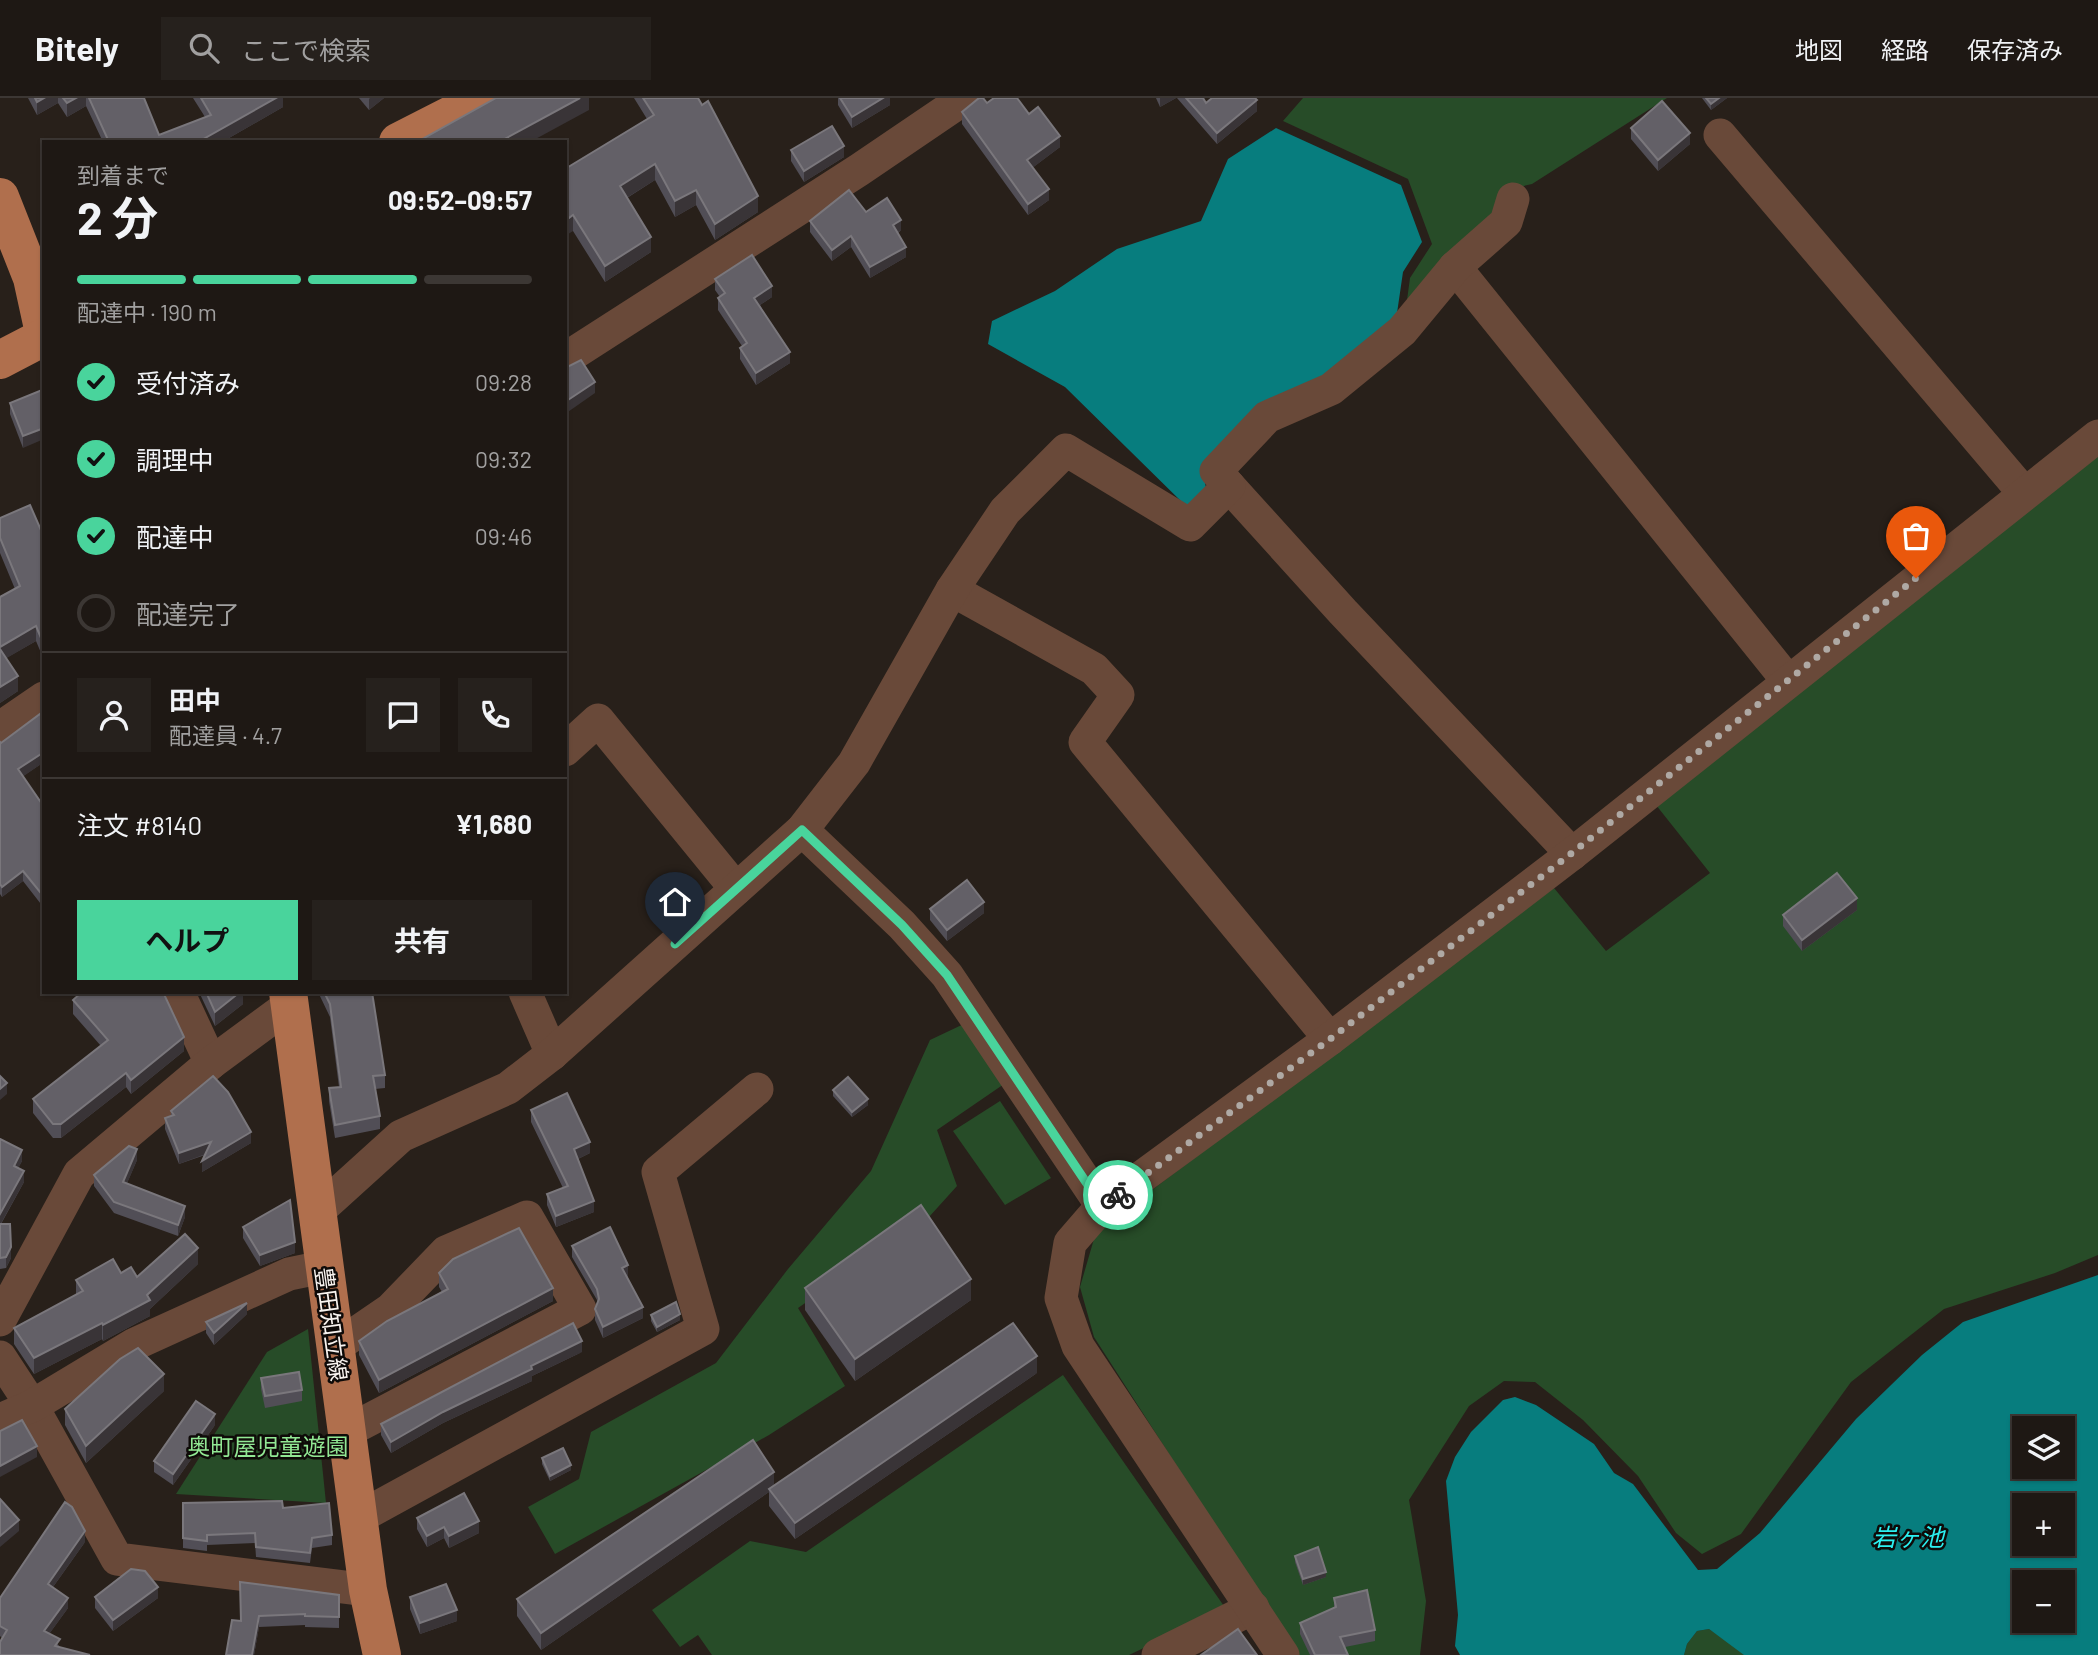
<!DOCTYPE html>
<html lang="ja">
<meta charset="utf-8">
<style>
body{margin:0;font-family:Barlow,"Noto Sans JP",sans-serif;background:#26211d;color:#f1f3f6;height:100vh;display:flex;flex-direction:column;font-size:26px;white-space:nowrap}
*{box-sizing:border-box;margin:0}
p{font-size:23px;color:#a1a0a0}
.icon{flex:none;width:38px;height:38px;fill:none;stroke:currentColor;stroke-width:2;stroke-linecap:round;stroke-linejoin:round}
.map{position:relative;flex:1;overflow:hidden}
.sheet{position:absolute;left:42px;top:42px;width:525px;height:854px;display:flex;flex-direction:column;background:#1e1814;border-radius:0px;box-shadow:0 2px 5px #0004,0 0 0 2px #3c3734}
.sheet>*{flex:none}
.buttons{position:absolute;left:2012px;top:1318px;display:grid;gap:14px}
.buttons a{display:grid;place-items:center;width:63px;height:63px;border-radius:0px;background:#1e1814;box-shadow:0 2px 5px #0004,0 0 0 2px #3c3734;font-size:35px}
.pin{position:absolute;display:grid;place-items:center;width:60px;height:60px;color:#fff;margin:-72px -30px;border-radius:50% 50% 50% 0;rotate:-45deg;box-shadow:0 0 7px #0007}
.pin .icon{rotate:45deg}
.courier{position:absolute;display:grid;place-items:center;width:70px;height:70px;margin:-35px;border:5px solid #49d49c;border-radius:50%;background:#fff;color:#222;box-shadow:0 2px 9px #0007}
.overview em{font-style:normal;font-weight:700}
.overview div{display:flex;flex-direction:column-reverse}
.overview{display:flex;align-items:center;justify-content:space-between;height:119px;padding:0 35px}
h1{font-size:46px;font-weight:700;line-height:52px}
.bar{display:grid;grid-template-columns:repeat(4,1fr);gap:10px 7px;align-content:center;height:84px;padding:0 35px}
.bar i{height:9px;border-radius:5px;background:#3c3734}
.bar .active{background:#49d49c}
.bar p{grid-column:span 4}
.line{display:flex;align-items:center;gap:18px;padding:0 35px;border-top:2px solid #3c3734}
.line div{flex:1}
.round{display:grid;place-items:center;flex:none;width:74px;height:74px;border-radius:0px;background:#26211d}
ol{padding:0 35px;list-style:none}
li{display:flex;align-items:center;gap:21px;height:77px}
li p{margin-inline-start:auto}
li .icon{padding:7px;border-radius:50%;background:#49d49c;color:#111;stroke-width:4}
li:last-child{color:#a1a0a0}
li i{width:38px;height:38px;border:4px solid #3c3734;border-radius:50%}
.button{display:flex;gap:14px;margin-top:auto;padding:14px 35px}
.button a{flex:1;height:80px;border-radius:0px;background:#49d49c;color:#111;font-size:28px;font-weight:700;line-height:80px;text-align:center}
.button a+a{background:#26211d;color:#f1f3f6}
header{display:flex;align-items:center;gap:42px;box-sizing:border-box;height:98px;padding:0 35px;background:#1e1814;border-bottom:2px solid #3c3734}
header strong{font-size:33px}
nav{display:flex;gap:38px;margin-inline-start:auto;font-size:24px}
.search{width:490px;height:63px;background:#26211d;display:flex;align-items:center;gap:18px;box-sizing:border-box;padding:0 24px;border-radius:0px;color:#a1a0a0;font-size:26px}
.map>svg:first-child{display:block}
.green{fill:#274c28}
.water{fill:#077d7e;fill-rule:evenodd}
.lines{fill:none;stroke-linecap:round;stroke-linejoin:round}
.minor{stroke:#694939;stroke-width:33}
.major{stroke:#b06f4d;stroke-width:38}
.wall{fill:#514e56}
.shaded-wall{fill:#393437}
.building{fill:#636067;stroke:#7a777c;stroke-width:2}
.done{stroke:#afa9a4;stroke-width:7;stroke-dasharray:0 12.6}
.route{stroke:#49d49c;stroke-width:9}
.labels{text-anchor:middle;stroke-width:5;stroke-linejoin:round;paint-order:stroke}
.street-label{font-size:23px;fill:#f8f3ef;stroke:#0e0a08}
.park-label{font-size:23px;fill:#92e894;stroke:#0e0a08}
.water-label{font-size:24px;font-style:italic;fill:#2bf0f1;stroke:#0e0a08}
</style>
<header>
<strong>Bitely</strong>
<div class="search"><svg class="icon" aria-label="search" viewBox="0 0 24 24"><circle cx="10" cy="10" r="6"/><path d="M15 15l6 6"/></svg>ここで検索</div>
<nav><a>地図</a><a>経路</a><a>保存済み</a></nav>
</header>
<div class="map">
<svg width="2098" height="1557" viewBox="0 0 2098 1557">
<rect width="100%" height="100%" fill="#28201a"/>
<g class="green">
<path d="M1303 0H1667L1532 86 1506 92 1497 117 1405 217 1410 180 1432 146 1408 81 1283 23Z"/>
<path d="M2098 355V1157L2055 1175 1944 1211 1851 1284 1741 1436 1702 1456 1676 1435 1638 1378 1583 1322 1535 1284 1504 1283 1469 1308 1409 1402 1426 1503 1420 1557H1298L1094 1239 1080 1189 1096 1134 1554 790 1606 853 1710 775 1656 707Z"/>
<path d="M968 924 1007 984 937 1032 957 1088 929 1119 798 1210 845 1288 769 1337 555 1456 528 1409 579 1381 591 1334 716 1265 788 1171 871 1073 930 942Z"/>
<path d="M1000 1003 1051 1080 1005 1107 953 1033Z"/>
<path d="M308 1231 326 1405 176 1396 267 1254Z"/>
<path d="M1063 1277 1226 1511 1129 1557H712L698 1537 680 1549 652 1512 750 1443 806 1454Z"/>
<path d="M1709 1531 1744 1555V1557H1684L1687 1546 1697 1533Z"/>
</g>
<g class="water">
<path d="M1276 30 1401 87 1422 144 1403 174 1396 222 1203 373 1207 396 1189 411 1065 289 988 246 992 223 1055 193 1117 151 1201 123 1228 61Z"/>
<path d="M2098 1177V1557H1744L1709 1531 1697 1533 1687 1546 1684 1557H1460L1455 1548 1458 1517 1446 1383 1455 1359 1471 1334 1503 1302 1515 1299 1536 1307 1594 1346 1614 1375 1633 1386 1698 1472 1717 1471 1760 1435 1856 1321 1922 1257 1963 1224ZM2025 1330H2063V1368H2025ZM2025 1407H2063V1446H2025ZM2025 1484H2063V1522H2025Z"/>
</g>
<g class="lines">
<g class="minor">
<path d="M1720 37 2024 395"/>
<path d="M1455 169 1788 583"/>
<path d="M565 261 859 72 965 0"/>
<path d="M1229 388 1343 514 1572 756"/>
<path d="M952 492 1094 571 1118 597 1085 644 1330 941"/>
<path d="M0 630 44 600"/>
<path d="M565 652 598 622 736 791"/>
<path d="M802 732 902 827 947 877 1102 1108"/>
<path d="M178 894 211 965"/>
<path d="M525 894 552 956"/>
<path d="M316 1115 401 1038 508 990 552 956 802 732 854 665 952 492 1005 413 1066 352 1190 427 1229 388 1216 373 1267 319 1331 291 1402 233 1455 169 1506 124 1513 101"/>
<path d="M0 1222 79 1076 211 965 291 906"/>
<path d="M334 1250 391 1211 446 1154 527 1119 580 1211 346 1334"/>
<path d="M0 1259 32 1308 117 1461 368 1492"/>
<path d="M0 1322 32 1308 135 1246 289 1176 323 1169"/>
<path d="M358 1420 703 1231 658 1074 757 991"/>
<path d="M1158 1557 1253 1510"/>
<path d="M1283 1557 1078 1248 1061 1200 1070 1145 1102 1108 1330 941 1572 756 2098 338"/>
</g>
<g class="major">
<path d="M398 44 484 0"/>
<path d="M0 99 32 180 44 235"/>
<path d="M0 262 44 239"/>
<path d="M288 894 368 1492 382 1557"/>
</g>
</g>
<g class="wall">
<path d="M28 0H144L159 37 205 19 193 0H283V9L222 44H103L86 8 67 19 58 5 37 17Z"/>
<path d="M359 0H384L369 12Z"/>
<path d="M634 0H698L758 114 715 142 696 107 675 119 655 82 627 100 651 154 605 184 573 133 565 71 647 21Z"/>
<path d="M838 0H890V7L852 30 838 7Z"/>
<path d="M1156 0H1176L1160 9Z"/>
<path d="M1177 0H1203L1206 5 1257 13 1217 46Z"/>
<path d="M1702 0H1727L1711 12Z"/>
<path d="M987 5 1029 16 1060 49 1032 70 1049 102 1028 117 962 26V14Z"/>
<path d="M1631 30 1690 46 1658 73 1631 41Z"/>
<path d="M791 52 844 59 804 84 791 63Z"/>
<path d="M866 114 901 132 898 135 906 159 870 180 851 149 832 163 810 134V123Z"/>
<path d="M715 181 772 199 760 207 790 265 756 287 740 261V250L742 248 718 212V200L720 199 715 192Z"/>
<path d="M42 292 23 350 10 316V305Z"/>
<path d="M0 420 44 439V562L36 543 6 560 18 593 0 605 15 491 0 455Z"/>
<path d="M44 621V664L23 678 40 703 44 700V810L23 783 2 799 0 796V644L1 645Z"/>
<path d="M930 811 984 815 947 843 930 822Z"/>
<path d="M1857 812 1802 853 1783 828V817Z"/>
<path d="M199 894H243V906L215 928Z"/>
<path d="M318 894H372L385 977V990L375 991 380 1018V1031L335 1040 329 1003V990L339 989 330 919Z"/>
<path d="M73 902 184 953 131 996 126 989 61 1040H53L33 1015V1001L101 948 73 916Z"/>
<path d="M833 992 868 1007 852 1019 833 998Z"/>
<path d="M531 1012 590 1055 578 1061 594 1114 556 1129 547 1107V1096L563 1090 531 1024Z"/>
<path d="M171 1013 251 1045 202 1074 205 1057 179 1066 165 1031V1020L171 1018Z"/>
<path d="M0 1041 22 1063 18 1070 24 1084 1 1126 11 1160 6 1170 0 1171Z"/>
<path d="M137 1062 127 1085 185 1119 178 1138 114 1115 94 1088V1077Z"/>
<path d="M243 1129 295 1155 260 1168 243 1140Z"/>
<path d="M572 1148 628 1178 627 1179 643 1220 603 1240 595 1222V1211L598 1205 597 1202 572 1159Z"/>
<path d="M198 1166 150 1211V1218L103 1243 102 1241 34 1276 14 1246V1230L76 1197V1182L121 1175 137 1179Z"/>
<path d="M439 1175 553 1203 379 1295 359 1257V1243L442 1194 439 1189Z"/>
<path d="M805 1190 971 1202 855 1283 805 1212Z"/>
<path d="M247 1216 214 1247 206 1235V1224Z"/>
<path d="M651 1217 680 1222 657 1234 651 1223Z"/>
<path d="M582 1254 532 1278V1283L443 1325 391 1355 381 1337V1326Z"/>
<path d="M1037 1275 795 1441 769 1408V1394L541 1552 517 1518V1501L774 1388Z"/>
<path d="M261 1280 302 1292V1303L265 1310 261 1291Z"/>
<path d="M164 1293 86 1365 65 1327V1311Z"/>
<path d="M215 1327 173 1387 154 1374V1363Z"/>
<path d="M542 1360 571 1372 550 1383 542 1366Z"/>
<path d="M183 1405 283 1410 332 1437V1447L312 1450 310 1465 256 1459 255 1445 207 1447V1453L183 1450Z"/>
<path d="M417 1420 479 1435 449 1450 444 1440 427 1449 417 1431Z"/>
<path d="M85 1444 53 1489 68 1510 49 1536 60 1549 2 1540 0 1538V1500Z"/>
<path d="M1295 1458 1326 1479 1303 1487 1295 1464Z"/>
<path d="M339 1497V1530L305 1529V1527L259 1529 254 1557H226L241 1523Z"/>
<path d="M95 1499 158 1500 113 1533 95 1510Z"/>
<path d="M410 1499 457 1523 420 1536 410 1511Z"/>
<path d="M1334 1500 1375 1532V1543L1345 1549 1348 1557H1310L1300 1536V1525L1334 1510Z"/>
</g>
<g class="shaded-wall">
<path d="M44 0H58V5L37 17V4Z"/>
<path d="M76 0H86V8L67 19V5Z"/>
<path d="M276 0H283V9L222 44H198Z"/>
<path d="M370 0H384L369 12V1Z"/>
<path d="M580 0H589V12L530 44H501Z"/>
<path d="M883 0H890V7L852 30V19Z"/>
<path d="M1160 0H1176L1160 9Z"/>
<path d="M1719 0H1727L1711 12V6Z"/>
<path d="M1257 2V13L1217 46V35Z"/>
<path d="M1690 35V46L1658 73V62Z"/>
<path d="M1060 38V49L1027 74V62Z"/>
<path d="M844 48V59L804 84V73Z"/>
<path d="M655 66V82L620 104V88Z"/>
<path d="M1049 91V102L1028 117V106Z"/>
<path d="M696 92V107L675 119V103Z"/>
<path d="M758 98V114L715 142V126Z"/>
<path d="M573 117V133L565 138V123Z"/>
<path d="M901 122V132L893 137V127Z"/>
<path d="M851 138V149L832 163V152Z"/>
<path d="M651 139V154L605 184V168Z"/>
<path d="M906 149V159L870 180V169Z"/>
<path d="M772 188V199L754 211V200Z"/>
<path d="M790 254V265L756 287V275Z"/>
<path d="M595 284V295L565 316V304Z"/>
<path d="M44 330V341L23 350V338Z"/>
<path d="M36 528V543L0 564V549Z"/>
<path d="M18 578V593L0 605V589Z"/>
<path d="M44 654V664L18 682V671Z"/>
<path d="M23 773V783L2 799V789Z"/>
<path d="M1857 800V812L1802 853V842Z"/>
<path d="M984 804V815L947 843V832Z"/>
<path d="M240 894H243V906L215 928V914Z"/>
<path d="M184 939V953L131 996V982Z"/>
<path d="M126 975V989L61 1040V1026Z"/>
<path d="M7 985V996L0 1002V991Z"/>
<path d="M868 1001V1007L852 1019V1014Z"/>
<path d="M251 1034V1045L202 1074V1063Z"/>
<path d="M211 1044V1054L179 1066V1055Z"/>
<path d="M590 1044V1055L574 1063V1051Z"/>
<path d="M137 1051V1062L123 1095V1084Z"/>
<path d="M22 1052V1063L14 1079V1068Z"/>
<path d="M24 1073V1084L0 1127V1116Z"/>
<path d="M594 1103V1114L556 1129V1118Z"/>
<path d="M185 1108V1119L178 1138V1127Z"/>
<path d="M295 1144V1155L260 1168V1157Z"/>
<path d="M11 1149V1160L6 1170V1159Z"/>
<path d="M198 1150V1166L150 1211V1218L103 1243V1227L147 1197Z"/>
<path d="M628 1167V1178L622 1181V1170Z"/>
<path d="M971 1181V1202L855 1283V1261Z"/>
<path d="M553 1190V1203L379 1295V1282Z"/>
<path d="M247 1205V1216L214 1247V1235Z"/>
<path d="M643 1209V1220L603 1240V1229Z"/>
<path d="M680 1216V1222L657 1234V1229Z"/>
<path d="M102 1225V1241L34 1276V1260Z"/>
<path d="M582 1243V1254L532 1278V1283L443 1325 391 1355V1344L443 1314Z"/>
<path d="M1037 1258V1275L795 1441V1425Z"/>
<path d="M164 1276V1293L86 1365V1348Z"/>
<path d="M215 1316V1327L173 1387V1376Z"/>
<path d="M37 1348V1359L0 1379V1368Z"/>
<path d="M571 1367V1372L550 1383V1378Z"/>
<path d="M774 1374V1391H769V1394L541 1552V1535Z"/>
<path d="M19 1422V1433L0 1449V1438Z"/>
<path d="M479 1423V1435L449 1450V1438Z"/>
<path d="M444 1429V1440L427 1449V1438Z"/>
<path d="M85 1433V1444L48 1496V1486Z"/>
<path d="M1326 1474V1479L1303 1487V1481Z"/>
<path d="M158 1489V1500L113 1533V1522Z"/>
<path d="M68 1500V1510L44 1543V1533Z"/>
<path d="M457 1512V1523L420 1536V1525Z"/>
<path d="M259 1518V1529L254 1557H252Z"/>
</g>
<g class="building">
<path d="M35 0H44L37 4Z"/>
<path d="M63 0H76L67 5Z"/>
<path d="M89 0H144L159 37 211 17 201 0H276L198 44H109Z"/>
<path d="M496 0H580L501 43 502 44H417Z"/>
<path d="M643 0H698L702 7 708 3 758 98 715 126 696 92 675 103 655 66 620 88 651 139 605 168 573 117 565 123V71L654 17Z"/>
<path d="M840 0H883L852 19Z"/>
<path d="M979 0H983L987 5 994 0H1017L1029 16 1038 9 1060 38 1027 62 1049 91 1028 106 962 14Z"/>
<path d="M1186 0H1203L1206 5 1212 0H1255L1257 2 1217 35Z"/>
<path d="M1706 0H1719L1711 6Z"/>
<path d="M1662 3 1690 35 1658 62 1631 30Z"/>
<path d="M832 28 844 48 804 73 791 52Z"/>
<path d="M849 92 866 114 887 100 901 122 893 127 906 149 870 169 851 138 832 152 810 123Z"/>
<path d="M752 157 772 188 754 200 790 254 756 275 740 250 747 245 718 200 725 195 715 181Z"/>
<path d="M581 262 595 284 565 304V270Z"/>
<path d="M42 292 44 296V330L23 338 10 305Z"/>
<path d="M30 407 44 439V547L36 528 0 549V499L20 488 0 440V420Z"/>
<path d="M0 551 18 578 0 589Z"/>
<path d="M40 616 44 621V654L18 671 40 703 44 700V799L23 773 2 789 0 786V644L1 645Z"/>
<path d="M1837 775 1857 800 1802 842 1783 817Z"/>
<path d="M967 782 984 804 947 832 930 811Z"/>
<path d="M82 894H163L184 939 131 982 126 975 61 1026H53L33 1001 108 942 73 902Z"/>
<path d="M206 894H240L215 914Z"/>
<path d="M324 894H372L385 977 373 978 380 1018 335 1027 329 990 341 989 330 906Z"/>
<path d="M0 978 7 985 0 991Z"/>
<path d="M213 978 228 994 251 1034 202 1063 211 1044 179 1055 165 1020 174 1017 171 1013Z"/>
<path d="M848 979 868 1001 852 1014 833 992Z"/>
<path d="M567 995 590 1044 574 1051 594 1103 556 1118 547 1096 568 1088 531 1012Z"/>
<path d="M0 1041 22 1052 14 1068 24 1073 0 1116Z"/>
<path d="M129 1048 137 1051 123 1084 185 1108 178 1127 114 1104 94 1077Z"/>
<path d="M290 1102 295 1144 260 1157 243 1129Z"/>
<path d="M921 1107 971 1181 855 1261 805 1190Z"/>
<path d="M0 1126H10L11 1149 6 1159 0 1160Z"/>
<path d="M610 1129 628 1167 622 1170 643 1209 603 1229 595 1211 599 1201 597 1191 572 1148Z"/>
<path d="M519 1130 553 1190 379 1282 359 1243 387 1223 448 1191 439 1175 453 1161Z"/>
<path d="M185 1136 198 1150 147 1197 150 1202 103 1227 102 1225 34 1260 14 1230 83 1193 76 1182 113 1161 121 1175 131 1169 137 1179Z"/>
<path d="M676 1204 680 1216 657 1229 651 1217Z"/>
<path d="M247 1205 214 1235 206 1224Z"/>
<path d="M573 1225 582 1243 531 1268 532 1271 443 1314 391 1344 381 1326Z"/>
<path d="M1013 1225 1037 1258 795 1425 769 1391Z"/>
<path d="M138 1250 164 1276 86 1348 65 1311 120 1261Z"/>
<path d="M299 1274 302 1292 265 1298 261 1280Z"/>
<path d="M196 1303 215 1316 173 1376 154 1363Z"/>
<path d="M22 1322 37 1348 0 1368V1333Z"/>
<path d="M753 1342 774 1374 541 1535 517 1501Z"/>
<path d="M563 1350 571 1367 550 1378 542 1360Z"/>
<path d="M464 1395 479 1423 449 1438 444 1429 427 1438 417 1420Z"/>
<path d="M0 1401 19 1422 0 1438Z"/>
<path d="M282 1403 283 1410 329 1405 332 1437 312 1440 310 1455 256 1449 255 1435 207 1437V1443L183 1440V1405Z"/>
<path d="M65 1404 72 1409 85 1433 48 1486 68 1500 44 1533 60 1541 55 1548 90 1557H0V1544L7 1532 0 1528V1500Z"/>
<path d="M1318 1449 1326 1474 1303 1481 1295 1458Z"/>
<path d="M131 1471 145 1473 158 1489 113 1522 95 1499Z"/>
<path d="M240 1484 339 1497V1519L305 1518V1516L259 1518 252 1557H226L232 1522 241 1523Z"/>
<path d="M446 1486 457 1512 420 1525 410 1499Z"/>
<path d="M1367 1492 1375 1532 1340 1539 1348 1557H1315L1300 1525 1336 1509 1334 1500Z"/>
<path d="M1238 1531 1257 1557H1201Z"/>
</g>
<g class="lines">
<path class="done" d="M1118 1097 1330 941 1572 755 1916 480"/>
<path class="route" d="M675 846 802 732 902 827 947 877 1102 1108 1118 1097"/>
</g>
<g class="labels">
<g class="street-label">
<text transform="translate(331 1226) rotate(82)" y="8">豊田知立線</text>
</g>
<g class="park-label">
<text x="268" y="1357">奥町屋児童遊園</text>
</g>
<g class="water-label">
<text x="1908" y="1448">岩ヶ池</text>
</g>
</g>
</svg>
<div class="buttons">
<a><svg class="icon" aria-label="layers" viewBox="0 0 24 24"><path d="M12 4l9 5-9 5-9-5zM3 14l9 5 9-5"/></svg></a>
<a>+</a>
<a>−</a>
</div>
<div class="pin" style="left:1916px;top:480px;background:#ea580c"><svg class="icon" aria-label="bag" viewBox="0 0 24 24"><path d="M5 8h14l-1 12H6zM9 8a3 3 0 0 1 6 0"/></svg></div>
<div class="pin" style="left:675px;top:846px;background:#1f2937"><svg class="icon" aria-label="home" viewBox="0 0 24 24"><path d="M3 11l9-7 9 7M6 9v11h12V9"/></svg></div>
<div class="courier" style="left:1118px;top:1097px"><svg class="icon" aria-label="bike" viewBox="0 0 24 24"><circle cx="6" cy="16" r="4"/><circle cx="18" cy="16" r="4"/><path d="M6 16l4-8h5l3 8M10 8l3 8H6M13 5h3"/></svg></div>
<section class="sheet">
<div class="overview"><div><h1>2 分</h1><p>到着まで</p></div><em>09:52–09:57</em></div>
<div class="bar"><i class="active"></i><i class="active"></i><i class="active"></i><i></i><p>配達中 · 190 m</p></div>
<ol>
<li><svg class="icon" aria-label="check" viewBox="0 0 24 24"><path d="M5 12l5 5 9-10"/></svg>受付済み<p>09:28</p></li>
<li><svg class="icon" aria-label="check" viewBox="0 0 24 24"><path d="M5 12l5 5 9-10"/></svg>調理中<p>09:32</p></li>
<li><svg class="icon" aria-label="check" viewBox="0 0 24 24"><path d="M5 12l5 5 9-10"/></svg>配達中<p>09:46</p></li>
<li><i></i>配達完了</li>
</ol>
<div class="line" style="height:126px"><a class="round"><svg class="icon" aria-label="person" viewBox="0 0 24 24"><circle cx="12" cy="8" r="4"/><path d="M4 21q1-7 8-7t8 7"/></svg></a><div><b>田中</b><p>配達員 · 4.7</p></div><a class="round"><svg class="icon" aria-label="chat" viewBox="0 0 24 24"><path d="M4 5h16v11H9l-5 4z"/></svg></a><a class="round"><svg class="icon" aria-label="phone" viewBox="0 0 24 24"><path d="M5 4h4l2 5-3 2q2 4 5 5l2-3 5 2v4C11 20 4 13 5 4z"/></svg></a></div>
<div class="line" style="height:91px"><div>注文 #8140</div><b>¥1,680</b></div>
<div class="button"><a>ヘルプ</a><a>共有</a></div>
</section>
</div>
